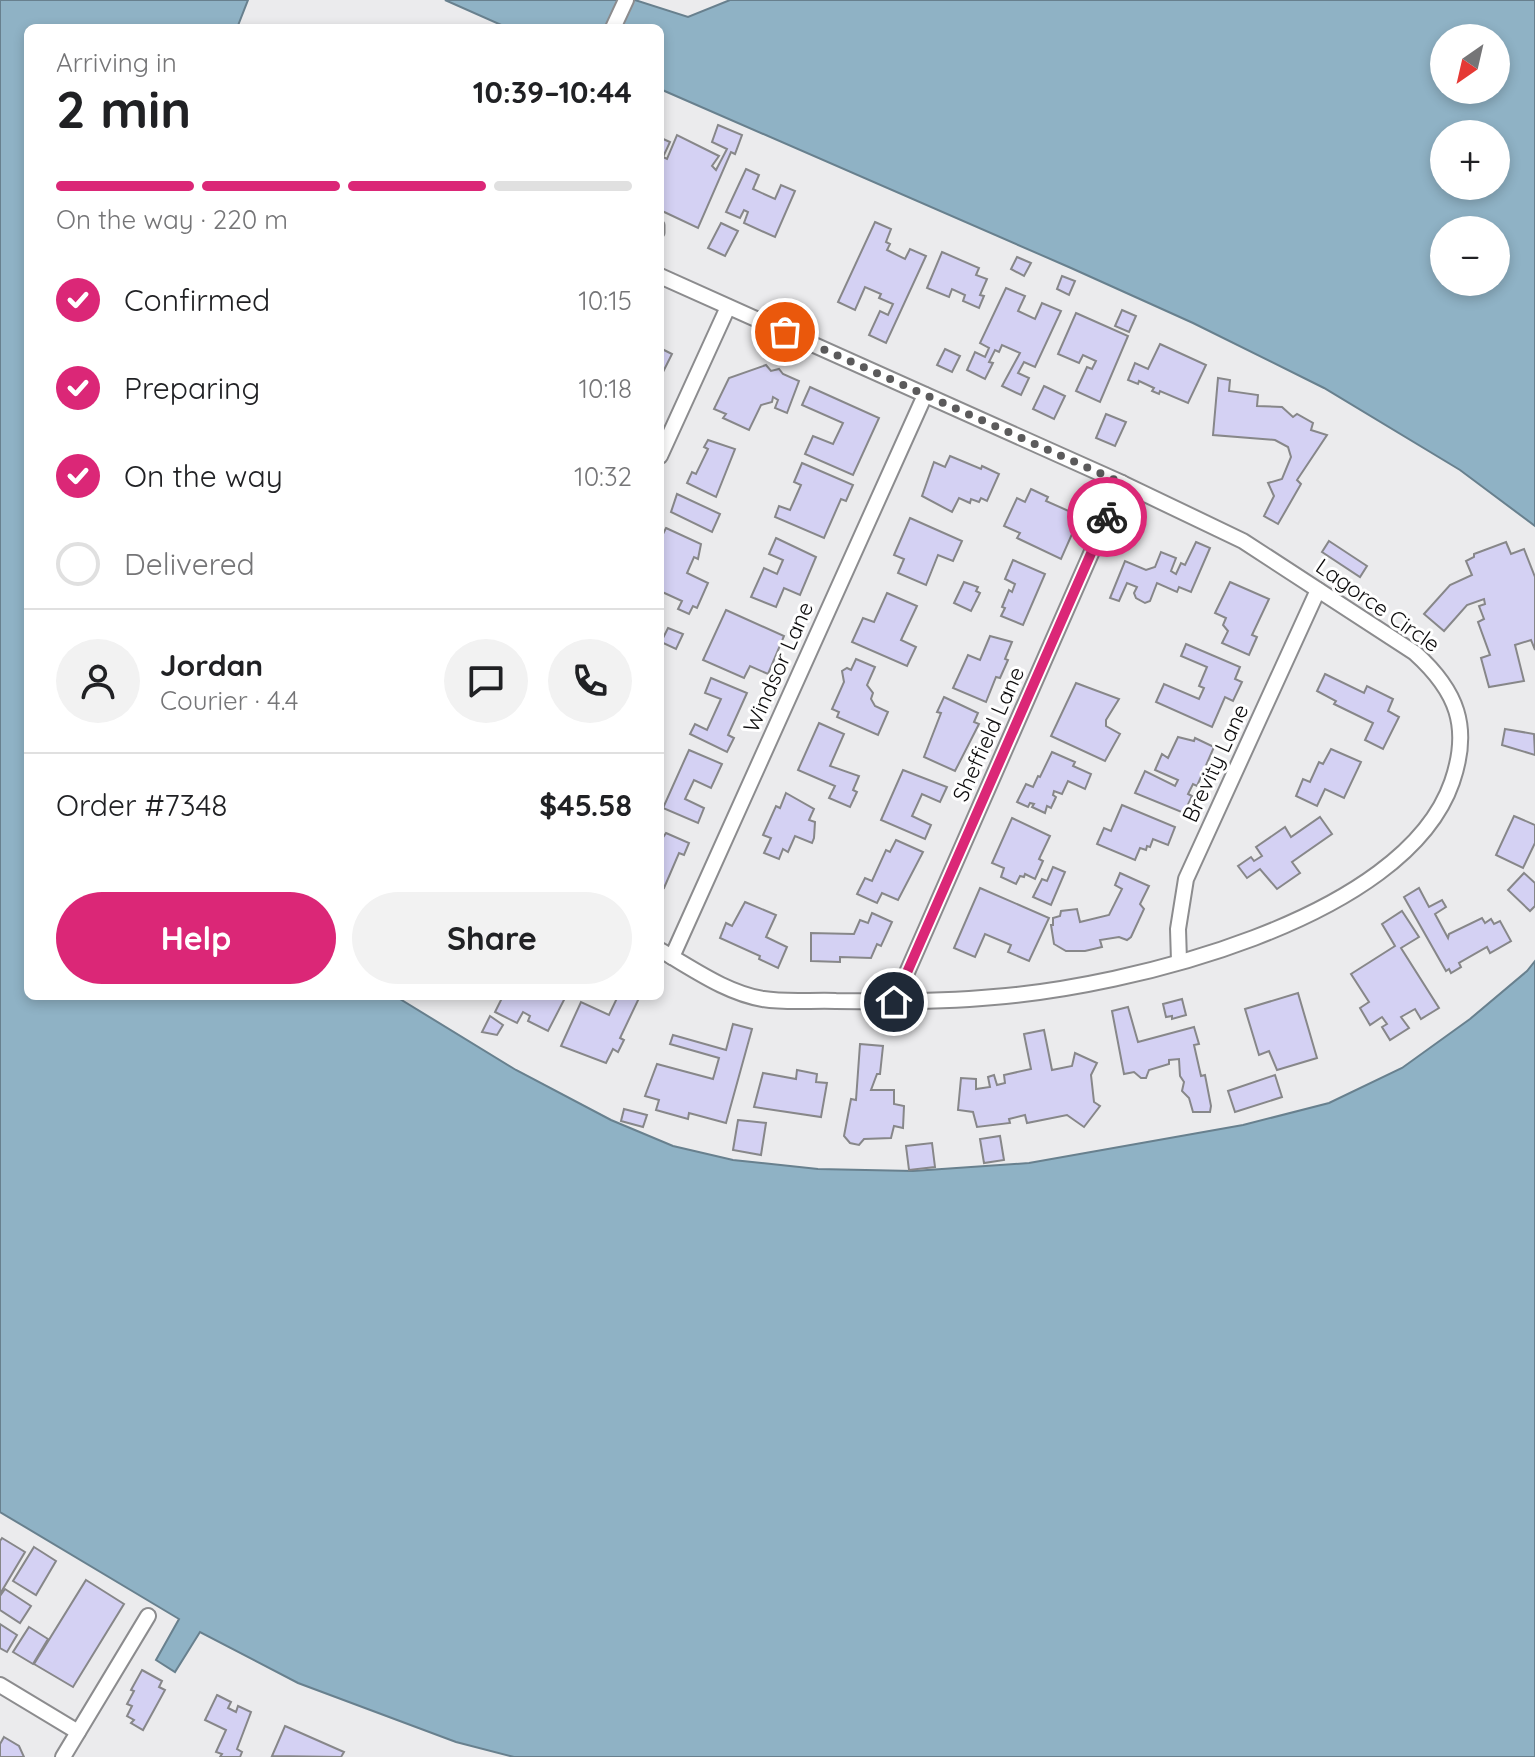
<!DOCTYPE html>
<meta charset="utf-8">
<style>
body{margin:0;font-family:Quicksand,sans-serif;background:#f2f2f2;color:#202124;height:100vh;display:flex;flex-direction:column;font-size:30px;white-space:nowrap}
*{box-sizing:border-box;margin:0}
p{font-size:26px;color:#757577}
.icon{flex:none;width:44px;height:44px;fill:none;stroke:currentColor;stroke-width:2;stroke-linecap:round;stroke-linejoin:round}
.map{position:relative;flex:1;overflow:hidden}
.drawer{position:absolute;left:24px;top:24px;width:640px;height:976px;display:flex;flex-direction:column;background:#fff;border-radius:12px;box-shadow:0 4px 12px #0003}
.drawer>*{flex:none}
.needle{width:52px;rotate:214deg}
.controls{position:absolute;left:1430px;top:24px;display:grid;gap:16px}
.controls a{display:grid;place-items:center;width:80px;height:80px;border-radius:50%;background:#fff;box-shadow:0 4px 12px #0003;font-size:40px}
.pin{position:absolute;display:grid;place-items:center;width:68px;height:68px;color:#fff;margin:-34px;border:4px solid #fff;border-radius:50%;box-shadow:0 2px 8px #0007}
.courier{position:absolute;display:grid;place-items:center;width:80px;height:80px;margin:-40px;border:6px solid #db2777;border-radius:50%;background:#fff;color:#222;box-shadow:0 2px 10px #0007}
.headline em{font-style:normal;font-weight:700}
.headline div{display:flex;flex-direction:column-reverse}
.headline{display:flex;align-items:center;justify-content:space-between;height:136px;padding:0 32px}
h1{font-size:52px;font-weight:700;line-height:60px}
.bar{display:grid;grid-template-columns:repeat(4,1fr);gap:12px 8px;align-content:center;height:96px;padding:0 32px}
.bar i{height:10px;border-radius:6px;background:#e0e0e0}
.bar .on{background:#db2777}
.bar p{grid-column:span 4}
.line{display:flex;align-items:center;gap:20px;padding:0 32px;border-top:2px solid #e0e0e0}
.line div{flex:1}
.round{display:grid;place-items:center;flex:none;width:84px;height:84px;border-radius:42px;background:#f2f2f2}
ol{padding:0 32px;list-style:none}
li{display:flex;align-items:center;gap:24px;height:88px}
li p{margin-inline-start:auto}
li .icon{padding:8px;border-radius:50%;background:#db2777;color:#fff;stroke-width:4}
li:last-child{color:#757577}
li i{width:44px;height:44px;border:4px solid #e0e0e0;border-radius:50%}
.button{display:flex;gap:16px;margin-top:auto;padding:16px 32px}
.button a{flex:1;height:92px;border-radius:48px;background:#db2777;color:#fff;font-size:32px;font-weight:700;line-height:92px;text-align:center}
.button a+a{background:#f2f2f2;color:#202124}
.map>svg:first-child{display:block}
.water{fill:#8fb2c5;stroke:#68808e;stroke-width:2;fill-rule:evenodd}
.building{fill:#d4d1f3;stroke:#878789;stroke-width:2}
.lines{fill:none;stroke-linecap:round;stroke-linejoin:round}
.lane-casing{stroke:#8c8c8e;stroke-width:11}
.street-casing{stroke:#8c8c8e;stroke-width:18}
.lane{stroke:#fff;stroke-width:7}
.street{stroke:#fff;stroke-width:14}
.done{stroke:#5b5a5b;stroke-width:8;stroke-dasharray:0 14.4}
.route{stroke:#db2777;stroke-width:10}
.labels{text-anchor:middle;stroke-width:6;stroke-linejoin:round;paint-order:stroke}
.street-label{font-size:22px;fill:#0d0c0d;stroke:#fff}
</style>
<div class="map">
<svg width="1535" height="1757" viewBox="0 0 1535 1757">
<rect width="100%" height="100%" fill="#ebebed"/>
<g class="water">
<path d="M0 0H248L237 28H28V996H395L516 1070 611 1120 673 1146 733 1160 818 1169 913 1171 1029 1163 1243 1125 1329 1103 1402 1068 1470 1019 1527 971 1535 961V1757H514L456 1742 298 1683 200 1632 175 1672 156 1660 179 1619 0 1512Z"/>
<path d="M445 0H635L688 17 730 0H1535V526L1460 470 1324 388 1193 323 1071 268 660 89V28H508ZM1444 38H1496V90H1444ZM1444 134H1496V186H1444ZM1444 230H1496V282H1444Z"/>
</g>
<g class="building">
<path d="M718 125 742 135 735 154 731 152 698 228 660 210V142L661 138 670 142 663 157 667 159 677 135 719 156 712 166 716 170 727 149 712 142Z"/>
<path d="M746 169 759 175 753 189 775 199 781 185 795 191 775 237 744 223 748 212 744 210 740 218 726 212Z"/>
<path d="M875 222 891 229 886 242 890 244 887 250 905 259 910 249 926 256 886 343 869 335 880 311 888 315 893 304 879 298 881 294 865 287 855 310 838 302Z"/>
<path d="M721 223 738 231 725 256 708 248Z"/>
<path d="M942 252 979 268 976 275 987 279 980 295 984 296 979 308 963 301 965 295 952 289 949 297 927 288Z"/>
<path d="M1017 257 1031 263 1024 276 1011 269Z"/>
<path d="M1062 276 1075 281 1069 295 1057 289Z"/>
<path d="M1006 288 1025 296 1018 311 1035 319 1042 303 1061 311 1035 367 1024 362 1018 373 1029 378 1021 395 1002 386 1020 353 1002 345 999 352 995 350 989 362 993 363 985 379 967 370 975 352 985 357 989 348 980 343Z"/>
<path d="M1122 310 1136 316 1129 332 1115 326Z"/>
<path d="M1076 313 1128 336 1100 402 1076 391 1087 367 1092 369 1096 361 1083 355 1079 363 1058 354Z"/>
<path d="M1160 344 1206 365 1188 403 1160 391 1159 394 1152 391 1154 388 1139 381 1138 384 1128 380 1135 363 1148 369Z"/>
<path d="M660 348 672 354 663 372 660 371Z"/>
<path d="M945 349 960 356 952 372 937 365Z"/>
<path d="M766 365 771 371 779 369 783 374 799 381 787 413 775 408 778 400 773 397 772 402 761 405 749 430 723 418 726 414 714 409 729 378Z"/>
<path d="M1218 378 1230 380 1229 391 1258 395 1257 406 1282 407 1293 417 1297 414 1313 423 1311 430 1327 435 1297 480 1301 484 1278 524 1264 516 1274 496 1268 483 1282 479 1291 457 1288 447 1275 440 1213 435Z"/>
<path d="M1044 386 1065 396 1054 419 1033 409Z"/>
<path d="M810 387 879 418 853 475 805 454 813 436 833 444 843 423 802 405Z"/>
<path d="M1106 414 1126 422 1115 446 1096 438Z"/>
<path d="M708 440 735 449 716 497 687 483 692 472 696 474 708 449 704 447Z"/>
<path d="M950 456 981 469 982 466 999 474 987 501 981 498 979 502 971 499 970 503 959 498 952 512 922 496 934 462 945 467Z"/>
<path d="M802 463 853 485 846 501 841 499 824 538 775 517 779 506 790 510 801 485 794 482Z"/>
<path d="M1031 489 1048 497 1046 501 1080 516 1061 559 1017 538 1020 533 1004 526 1017 498 1025 502Z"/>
<path d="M677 494 720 514 712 532 671 512Z"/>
<path d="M910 518 962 541 953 561 938 555 926 585 898 573 904 559 894 555Z"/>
<path d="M666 528 701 544 698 559 694 557 687 573 708 583 697 608 693 606 689 614 678 609 682 601 660 591V533L663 534Z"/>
<path d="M776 538 816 557 800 595 784 588 776 607 751 597 764 568 777 574 783 560 769 554Z"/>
<path d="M1329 541 1367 566 1360 577 1322 552Z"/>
<path d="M1196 542 1210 548 1191 592 1179 587 1177 592 1157 583 1150 601 1145 603 1136 598 1134 593 1137 587 1127 583 1119 601 1110 598 1125 561 1146 570 1155 567 1161 552 1176 558 1171 571 1176 574 1181 563 1185 565Z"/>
<path d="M1506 542 1511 554 1524 549 1535 577V650L1531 640 1515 645 1524 681 1489 687 1481 658 1490 655 1478 622 1484 619 1479 606 1485 604 1484 599 1467 605 1444 631 1424 614 1450 585 1472 575 1466 561 1474 557V554Z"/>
<path d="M1013 560 1045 574 1023 625 1001 616 1005 608 1002 607 1009 590 1012 592 1015 584 1005 579Z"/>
<path d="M964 582 978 587 976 591 980 593 971 611 954 603Z"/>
<path d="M1230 582 1269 599 1252 635 1257 637 1249 655 1222 643 1228 631 1223 625 1226 618 1215 613Z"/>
<path d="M887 593 917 606 901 640 916 647 907 666 852 642 863 618 874 622Z"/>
<path d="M726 610 784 636 768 674 750 666 744 678 703 660Z"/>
<path d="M668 628 683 634 676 649 661 642Z"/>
<path d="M990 636 1012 642 1005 659 1008 660 1000 678 996 677 986 702 953 688 968 655 980 660Z"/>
<path d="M1186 644 1240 667 1235 679 1242 682 1233 701 1225 697 1212 727 1156 702 1164 684 1199 699 1204 688 1199 686 1207 667 1181 656Z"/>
<path d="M856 659 875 667 867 685 873 693 871 699 875 706 888 712 878 735 837 717 839 712 832 709 844 682 842 671 847 668 851 670Z"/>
<path d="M1325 674 1364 693 1367 686 1393 699 1388 711 1399 717 1383 749 1365 740 1373 723 1334 704 1336 701 1317 691Z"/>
<path d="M711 678 747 693 728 735 734 738 727 752 690 734 695 724 707 730 721 699 705 693Z"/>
<path d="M1076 683 1119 699 1106 720V726L1120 734 1105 761 1051 736Z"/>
<path d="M944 697 978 713 974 722 979 724 955 771 924 757 941 713 937 712Z"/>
<path d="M819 723 844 734 830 766 859 776 853 790 857 792 850 807 829 798 835 786 798 770Z"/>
<path d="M1505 729 1534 734 1535 755 1502 745Z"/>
<path d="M1178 737 1194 741 1195 738 1214 747 1197 786 1193 784 1188 794 1192 796 1184 813 1135 793 1145 771 1175 786 1178 780 1155 770 1162 754 1168 758Z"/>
<path d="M1331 749 1361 762 1344 798 1325 789 1317 806 1296 796 1303 779 1310 782 1319 762 1323 764Z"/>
<path d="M689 750 722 764 711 788 694 780 685 799 704 808 698 823 663 808Z"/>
<path d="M1052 752 1075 762 1073 766 1091 774 1085 789 1068 781 1062 794 1054 791 1053 795 1056 797 1051 808 1047 806 1045 813 1032 807 1034 804 1030 803 1028 807 1017 802 1026 784 1033 787 1038 776 1040 777Z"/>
<path d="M903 770 947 787 940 802 922 794 912 816 931 825 925 839 881 820Z"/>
<path d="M786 793 814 809 809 820 815 822 814 838 812 843 795 836 788 852 783 849 779 859 764 853 771 838 763 835 776 806 780 808Z"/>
<path d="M1122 805 1175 827 1168 845 1153 839 1150 847 1147 846 1146 850 1140 848 1135 860 1097 844 1104 828 1111 831Z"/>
<path d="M1514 816 1535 825V843L1523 868 1496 855Z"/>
<path d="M1320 817 1332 834 1292 862 1300 873 1277 889 1260 869 1247 878 1238 866 1251 857 1254 861 1262 856 1256 847 1285 827 1291 837Z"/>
<path d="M1012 818 1050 836 1039 859 1043 861 1035 879 1025 874 1024 877 1020 876 1016 884 1001 877 1004 868 992 863Z"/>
<path d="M666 833 689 843 684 855 679 853 664 888 660 887V842Z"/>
<path d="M896 840 923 852 898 900 882 893 877 903 857 894 865 878 872 881 886 850 890 852Z"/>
<path d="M1053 867 1065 872 1051 905 1033 897 1042 879 1047 881Z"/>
<path d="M1120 873 1149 886 1140 904 1144 909 1131 937 1127 940 1119 937 1100 940 1102 947 1085 951H1066L1054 944 1051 925H1053V918L1060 916 1061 911 1077 909 1080 922 1109 915 1122 889 1115 885Z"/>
<path d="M1524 873 1535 883V906L1530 911 1508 890Z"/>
<path d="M980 888 1049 918 1029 961 1008 952 1011 945 985 934 975 957 954 948Z"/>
<path d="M1419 888 1429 907 1442 900 1446 907 1435 914 1448 938 1449 934 1482 918 1485 923 1491 919 1494 924 1500 921 1511 941 1490 953 1487 947 1459 963 1461 967 1451 973 1449 969 1446 971 1404 897Z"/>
<path d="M745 902 776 915 766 937 787 947 778 968 759 959 760 956 720 938 726 923 732 926Z"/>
<path d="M1402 911 1419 937 1401 948 1439 1008 1421 1019 1415 1009 1401 1017 1409 1028 1390 1040 1382 1027 1387 1024 1382 1017 1370 1025 1360 1008 1369 1002 1351 974 1395 946 1382 924Z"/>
<path d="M872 913 892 922 881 946 877 944 871 958 840 957V962L811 961V933L854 934 860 920 868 923Z"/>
<path d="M1298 993 1317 1058 1277 1070 1269 1051 1259 1055 1245 1009Z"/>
<path d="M503 996H566L548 1031 528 1021 530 1016 523 1012 517 1023 495 1012Z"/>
<path d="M618 996H640L620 1038 624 1040 618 1052 613 1049 606 1063 561 1046 581 1002 609 1015Z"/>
<path d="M1182 999 1186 1015 1172 1019V1016L1166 1017 1163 1004Z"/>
<path d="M1128 1007 1138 1042 1194 1027 1199 1044 1194 1045 1201 1076 1205 1075 1211 1106 1210 1112H1193L1189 1098 1182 1091 1184 1082 1180 1076 1179 1059 1169 1060V1064L1149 1070 1146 1078H1141L1134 1072 1124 1074 1112 1011Z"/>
<path d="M490 1016 503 1025 497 1035 482 1032Z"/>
<path d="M733 1024 752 1029 726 1123 689 1113 688 1119 656 1110 659 1100 645 1096 657 1064 713 1079 719 1058 670 1044 673 1035 726 1050Z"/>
<path d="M1044 1030 1052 1070 1072 1066 1075 1053 1097 1063 1091 1075 1094 1102 1100 1106 1084 1127 1067 1115 1027 1123 1025 1115 1009 1119 1010 1123 977 1127 973 1112 958 1110 961 1078 976 1079V1089L990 1087 988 1077 994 1075 997 1085 1005 1083 1004 1075 1031 1069 1024 1034Z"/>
<path d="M860 1044 883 1046 880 1074H877L871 1090H894V1104L904 1106 903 1128 894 1126 891 1138 864 1139 859 1145 850 1143 844 1136 851 1099 856 1100Z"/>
<path d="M797 1070 817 1074 816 1082 827 1083 821 1117 754 1107 763 1073 796 1079Z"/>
<path d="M1275 1075 1282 1097 1235 1112 1228 1091Z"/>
<path d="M624 1109 647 1115 643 1127 621 1121Z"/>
<path d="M738 1120 766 1123 761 1155 733 1150Z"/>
<path d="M1000 1136 1004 1160 984 1163 980 1139Z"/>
<path d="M932 1143 935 1167 909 1170 906 1146Z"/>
<path d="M2 1538 25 1552 0 1594V1541Z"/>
<path d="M34 1547 56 1561 36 1595 13 1581Z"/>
<path d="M86 1580 124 1604 73 1687 34 1664Z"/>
<path d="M5 1589 31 1606 20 1623 0 1610V1596Z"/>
<path d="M0 1624 17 1635 7 1652 0 1648Z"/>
<path d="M29 1627 48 1639 33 1664 13 1652Z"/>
<path d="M142 1670 162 1681 159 1687 165 1690 143 1730 131 1723 134 1720 127 1716 132 1706 127 1704 134 1691 131 1690Z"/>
<path d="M217 1695 231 1702 228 1708 236 1712 238 1706 251 1712 237 1749 242 1752 240 1757H220L222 1754 216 1752 226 1730 205 1720Z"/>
<path d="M285 1726 344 1752 341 1757 272 1756Z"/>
<path d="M4 1737 19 1746 24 1757H0V1744Z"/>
</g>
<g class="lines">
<g class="lane-casing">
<path id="lane" d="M660 225V233"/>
</g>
<g class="street-casing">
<g id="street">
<path d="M613 28 626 0"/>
<path d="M660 276 1122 483 1243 541 1415 653C1457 691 1471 727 1452 782 1404 921 1125 987 994 997 941 1002 889 1002 836 1001 812 1000 787 1003 763 999 726 993 692 968 660 950"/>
<path d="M660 456 728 307"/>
<path d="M672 957 925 395"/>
<path d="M1179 961 1178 929 1186 879 1318 590"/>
<path d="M894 1002 1122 483"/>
<path d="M0 1685 78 1732"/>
<path d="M63 1757 148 1616"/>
</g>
</g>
<use href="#lane" class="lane"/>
<use href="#street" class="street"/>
</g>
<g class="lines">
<path class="done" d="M785 332 1122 483 1107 517"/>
<path class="route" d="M894 1002 1107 517"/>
</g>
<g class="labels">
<g class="street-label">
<text transform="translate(1378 605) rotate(35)" y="8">Lagorce Circle</text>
<text transform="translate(778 667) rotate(-66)" y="8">Windsor Lane</text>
<text transform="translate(988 734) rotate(-66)" y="8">Sheffield Lane</text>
<text transform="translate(1215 763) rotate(-65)" y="8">Brevity Lane</text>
</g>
</g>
</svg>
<div class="controls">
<a><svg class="needle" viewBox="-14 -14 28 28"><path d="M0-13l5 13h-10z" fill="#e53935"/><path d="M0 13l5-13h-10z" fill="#757577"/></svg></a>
<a>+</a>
<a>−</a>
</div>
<div class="pin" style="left:785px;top:332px;background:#ea580c"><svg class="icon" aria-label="bag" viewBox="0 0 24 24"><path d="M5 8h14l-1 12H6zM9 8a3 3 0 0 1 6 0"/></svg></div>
<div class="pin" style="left:894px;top:1002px;background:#1f2937"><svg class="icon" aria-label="home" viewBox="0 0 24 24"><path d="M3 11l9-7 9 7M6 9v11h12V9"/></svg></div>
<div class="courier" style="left:1107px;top:517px"><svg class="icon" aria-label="bike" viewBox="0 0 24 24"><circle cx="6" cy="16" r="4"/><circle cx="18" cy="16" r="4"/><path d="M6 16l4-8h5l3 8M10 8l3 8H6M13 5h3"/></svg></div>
<section class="drawer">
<div class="headline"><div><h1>2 min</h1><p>Arriving in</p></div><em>10:39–10:44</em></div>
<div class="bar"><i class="on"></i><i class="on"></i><i class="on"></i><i></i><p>On the way · 220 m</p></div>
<ol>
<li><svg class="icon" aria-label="check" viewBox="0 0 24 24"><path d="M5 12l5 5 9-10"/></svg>Confirmed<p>10:15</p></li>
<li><svg class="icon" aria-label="check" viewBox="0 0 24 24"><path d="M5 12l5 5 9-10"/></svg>Preparing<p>10:18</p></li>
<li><svg class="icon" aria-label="check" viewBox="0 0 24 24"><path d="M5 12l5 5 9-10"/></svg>On the way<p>10:32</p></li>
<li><i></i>Delivered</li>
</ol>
<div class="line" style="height:144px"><a class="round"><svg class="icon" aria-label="person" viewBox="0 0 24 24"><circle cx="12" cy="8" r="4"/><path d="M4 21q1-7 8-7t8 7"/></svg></a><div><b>Jordan</b><p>Courier · 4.4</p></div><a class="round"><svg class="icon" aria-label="chat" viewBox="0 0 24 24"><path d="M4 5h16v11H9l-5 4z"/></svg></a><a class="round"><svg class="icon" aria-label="phone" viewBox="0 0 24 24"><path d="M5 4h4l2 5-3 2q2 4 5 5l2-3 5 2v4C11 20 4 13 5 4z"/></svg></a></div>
<div class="line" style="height:104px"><div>Order #7348</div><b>$45.58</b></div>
<div class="button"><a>Help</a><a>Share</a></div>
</section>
</div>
